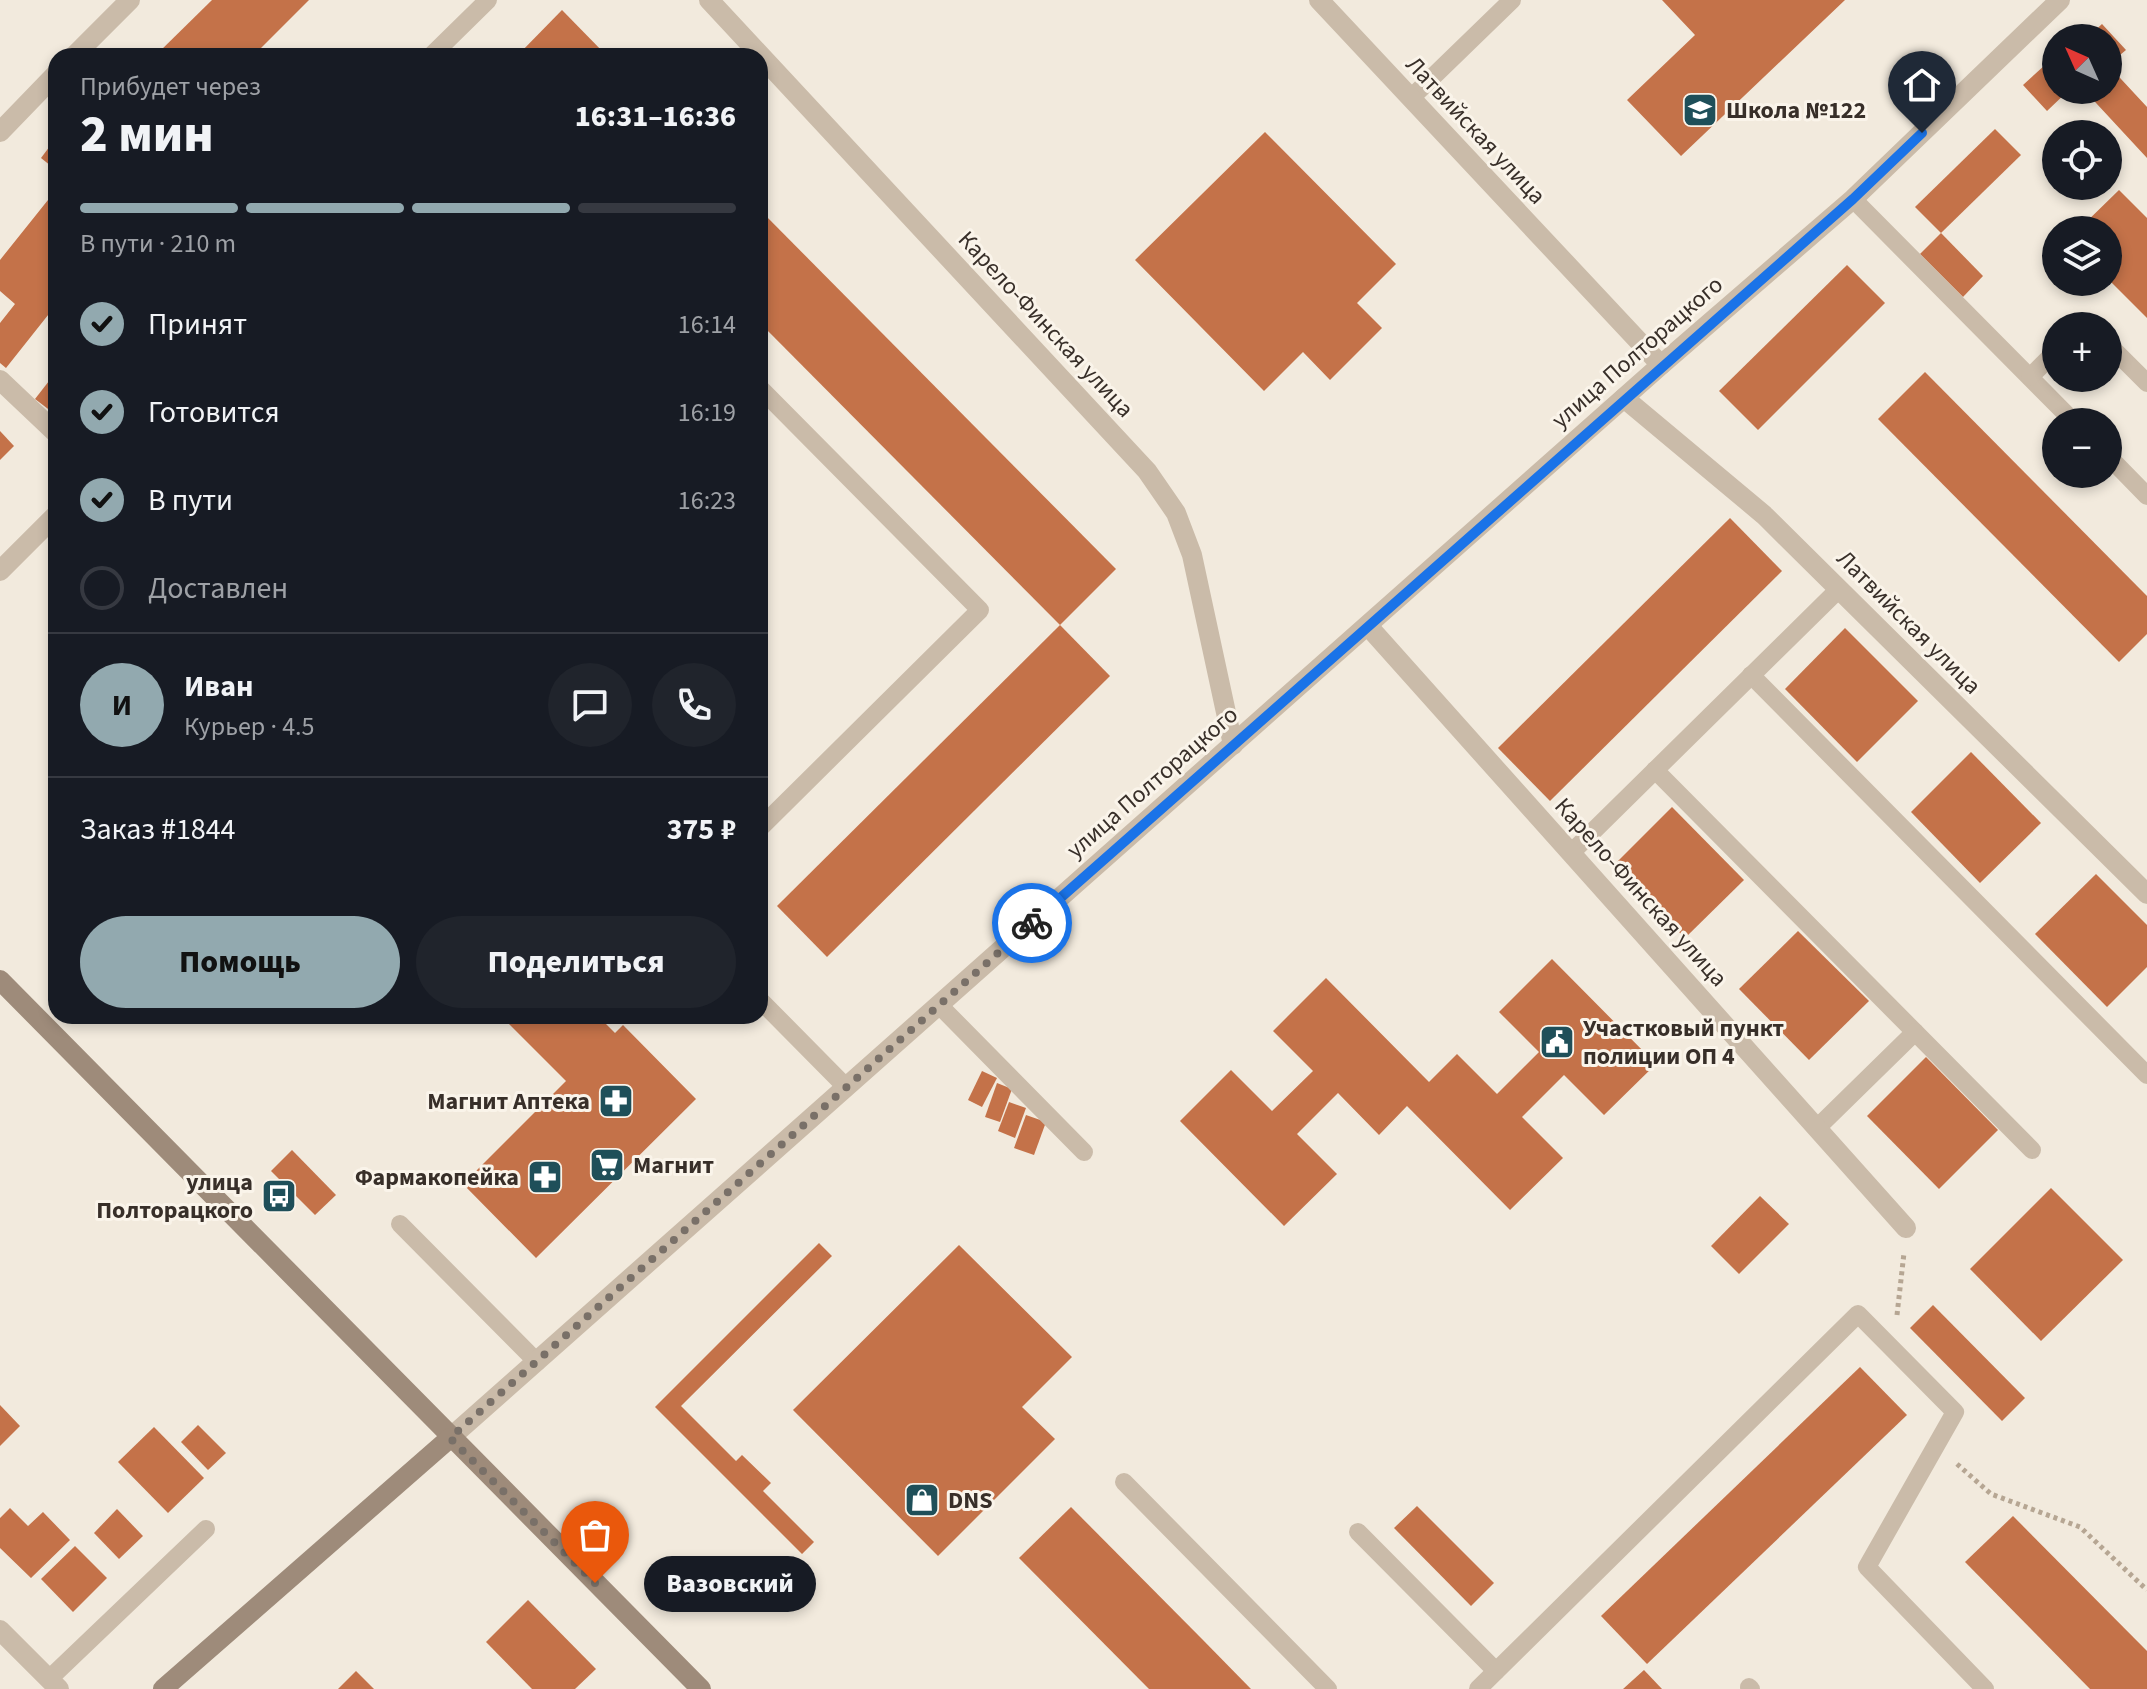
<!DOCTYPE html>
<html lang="ru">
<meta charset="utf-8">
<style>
body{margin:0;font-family:"Source Sans 3",sans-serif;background:#20242c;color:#f1f3f6;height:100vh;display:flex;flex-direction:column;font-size:30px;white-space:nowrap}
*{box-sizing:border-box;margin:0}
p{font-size:26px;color:#9ea1a6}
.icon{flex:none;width:44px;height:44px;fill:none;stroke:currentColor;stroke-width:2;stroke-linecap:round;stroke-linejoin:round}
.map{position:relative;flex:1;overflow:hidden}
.side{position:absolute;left:48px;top:48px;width:720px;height:976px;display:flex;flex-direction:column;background:#171b24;border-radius:24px;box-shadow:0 4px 12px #0003}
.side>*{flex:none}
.needle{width:52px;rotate:315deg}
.buttons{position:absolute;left:2042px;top:24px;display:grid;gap:16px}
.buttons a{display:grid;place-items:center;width:80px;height:80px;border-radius:50%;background:#171b24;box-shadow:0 4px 12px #0003;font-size:40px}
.pin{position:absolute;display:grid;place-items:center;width:68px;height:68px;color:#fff;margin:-82px -34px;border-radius:50% 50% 50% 0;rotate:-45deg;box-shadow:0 0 8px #0007}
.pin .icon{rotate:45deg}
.courier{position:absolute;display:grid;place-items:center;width:80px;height:80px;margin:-40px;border:6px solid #1a73e8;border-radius:50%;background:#fff;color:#222;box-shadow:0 2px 10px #0007}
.bubble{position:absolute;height:56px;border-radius:28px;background:#171b24;box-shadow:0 4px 12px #0003;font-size:26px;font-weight:800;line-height:56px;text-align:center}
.overview em{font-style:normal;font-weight:800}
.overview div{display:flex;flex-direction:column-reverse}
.overview{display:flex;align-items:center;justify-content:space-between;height:136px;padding:0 32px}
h1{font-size:52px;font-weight:800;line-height:60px}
.bar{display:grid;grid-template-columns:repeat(4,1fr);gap:12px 8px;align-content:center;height:96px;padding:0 32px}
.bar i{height:10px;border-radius:6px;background:#363941}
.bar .current{background:#92a9af}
.bar p{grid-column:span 4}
.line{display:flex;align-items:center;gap:20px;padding:0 32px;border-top:2px solid #363941}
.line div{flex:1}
.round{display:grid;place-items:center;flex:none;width:84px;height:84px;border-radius:42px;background:#20242c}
ol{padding:0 32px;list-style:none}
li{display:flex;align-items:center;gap:24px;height:88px}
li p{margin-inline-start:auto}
li .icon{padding:8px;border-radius:50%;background:#92a9af;color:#111;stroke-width:4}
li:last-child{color:#9ea1a6}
li i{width:44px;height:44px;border:4px solid #363941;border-radius:50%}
.action{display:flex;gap:16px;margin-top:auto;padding:16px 32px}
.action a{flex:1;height:92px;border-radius:48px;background:#92a9af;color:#111;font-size:32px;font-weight:800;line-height:92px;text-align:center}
.action a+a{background:#20242c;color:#f1f3f6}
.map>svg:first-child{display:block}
.building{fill:#c47249}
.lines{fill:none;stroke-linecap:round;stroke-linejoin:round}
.path{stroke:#b6a693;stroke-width:5;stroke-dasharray:4 4;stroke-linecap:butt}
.lane{stroke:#cabba9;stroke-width:18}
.street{stroke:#cabba9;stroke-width:20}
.secondary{stroke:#9e8b7a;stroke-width:20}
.done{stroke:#797068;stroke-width:8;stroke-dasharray:0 14.4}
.route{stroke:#1a73e8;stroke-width:10}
.labels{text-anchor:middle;stroke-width:6;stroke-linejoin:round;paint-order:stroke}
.poi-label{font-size:24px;font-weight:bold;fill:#382f29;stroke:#faf4ea;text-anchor:start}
.street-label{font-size:24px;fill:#382f29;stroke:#faf4ea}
</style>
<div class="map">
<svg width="2147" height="1689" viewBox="0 0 2147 1689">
<rect width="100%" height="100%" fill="#f2eadd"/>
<g class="building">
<path d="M212 0H309L253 56H155Z"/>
<path d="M1662 0H1845L1681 156 1627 100 1695 35Z"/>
<path d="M562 10 607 56H517Z"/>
<path d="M2102 24 2126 50 2108 65V38H2087Z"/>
<path d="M2056 55V90H2069L2047 111 2023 85Z"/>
<path d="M2108 65 2147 107V158L2084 90H2108Z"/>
<path d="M1995 129 2021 155 1941 233 1915 207Z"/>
<path d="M1265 132 1396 264 1357 303 1382 328 1330 380 1303 352 1264 391 1135 260Z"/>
<path d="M56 138V170L41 158Z"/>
<path d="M56 190V305L6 368 0 363V323L15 304 0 291V260Z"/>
<path d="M2119 190 2147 218V318L2108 279V230H2078Z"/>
<path d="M760 210 1116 569 1060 625 760 323Z"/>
<path d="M1941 233 1983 276 1963 297 1920 254Z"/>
<path d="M1847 265 1885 303 1758 430 1719 391Z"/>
<path d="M56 372V415L35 399Z"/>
<path d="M1925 372 2147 596V634L2119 662 1878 419Z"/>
<path d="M0 431 14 446 0 460Z"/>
<path d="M1730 518 1782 571 1550 801 1498 748Z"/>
<path d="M1060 625 1110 676 827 957 777 906Z"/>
<path d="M1845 628 1918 701 1857 762 1785 689Z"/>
<path d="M1971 752 2041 823 1980 883 1911 812Z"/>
<path d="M1672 807 1744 880 1685 938 1613 866Z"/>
<path d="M2096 874 2147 925V967L2107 1007 2035 934Z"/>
<path d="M1798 931 1869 1001 1809 1060 1739 989Z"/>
<path d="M1552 959 1656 1064 1604 1115 1564 1075 1522 1117 1563 1158 1510 1210 1407 1106 1379 1135 1338 1093 1297 1134 1337 1174 1284 1226 1180 1121 1231 1070 1272 1111 1313 1071 1273 1031 1326 978 1429 1082 1457 1054 1497 1094 1539 1052 1499 1012Z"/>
<path d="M501 1016H598L615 1033 623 1025 696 1099 536 1258 463 1184 566 1081Z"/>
<path d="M1926 1057 1998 1130 1939 1189 1867 1116Z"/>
<path d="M982 1071 997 1078 982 1107 968 1100Z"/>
<path d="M997 1083 1012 1089 1000 1122 985 1117Z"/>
<path d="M1009 1102 1026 1108 1015 1138 998 1131Z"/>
<path d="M1026 1115 1046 1122 1034 1155 1014 1148Z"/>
<path d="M292 1150 336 1195 315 1215 271 1171Z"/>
<path d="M2051 1188 2123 1260 2041 1341 1970 1269Z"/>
<path d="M1760 1196 1789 1224 1739 1274 1711 1246Z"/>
<path d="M819 1243 832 1256 681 1406 736 1461 742 1455 771 1483 763 1491 814 1542 802 1554 655 1407Z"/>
<path d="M959 1245 1072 1357 1022 1407 1055 1439 938 1556 793 1410Z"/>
<path d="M1933 1305 2025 1398 2002 1421 1910 1328Z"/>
<path d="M1860 1367 1907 1415 1647 1664 1601 1616Z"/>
<path d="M0 1405 20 1426 0 1446Z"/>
<path d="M198 1425 226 1453 208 1470 181 1442Z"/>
<path d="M154 1427 204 1478 168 1513 118 1462Z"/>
<path d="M1417 1506 1494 1583 1471 1606 1394 1528Z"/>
<path d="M1071 1507 1202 1639 1251 1689H1149L1019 1558Z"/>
<path d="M10 1508 28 1526 43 1512 70 1540 31 1578 0 1548V1518Z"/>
<path d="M117 1509 143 1536 119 1559 94 1533Z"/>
<path d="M2013 1516 2147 1651V1689H2090L1965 1562Z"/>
<path d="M75 1546 107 1578 73 1612 41 1579Z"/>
<path d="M528 1600 596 1669 575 1689H532L486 1642Z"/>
<path d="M1644 1670 1662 1689H1623Z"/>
<path d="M356 1671 374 1689H338Z"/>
</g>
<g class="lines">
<g class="path">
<path d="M1897 1315 1904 1253"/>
<path d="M1957 1464 1991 1494 2080 1527 2147 1590"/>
</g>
<g class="lane">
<path d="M431 56 488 0"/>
<path d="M1411 98 1512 0"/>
<path d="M1853 199 2074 422"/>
<path d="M2082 326 2086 322 2091 326"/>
<path d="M2108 344 2147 383"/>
<path d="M2030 377 2056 351"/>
<path d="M760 388 980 610 760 828"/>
<path d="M2108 456 2147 496"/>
<path d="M1751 675 2147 1075"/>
<path d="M1655 770 2032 1150"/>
<path d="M1571 853 1839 589"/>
<path d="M760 1000 846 1087"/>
<path d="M939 1005 1084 1152"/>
<path d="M1817 1128 1915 1032"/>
<path d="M400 1224 537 1362"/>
<path d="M1124 1482 1328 1689"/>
<path d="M1358 1532 1496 1671"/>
<path d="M49 1679 206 1529"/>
<path d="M1749 1687 1751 1689"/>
<path d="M1478 1689 1858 1314 1955 1412 1867 1567 1985 1689"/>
</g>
<g class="street">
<path d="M709 0 1147 471 1176 513 1192 555 1233 745"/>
<path d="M1319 0 1661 365"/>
<path d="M74 56 130 0"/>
<path d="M0 132 56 74"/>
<path d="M0 380 56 433"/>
<path d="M1624 398 1764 515 2147 894"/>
<path d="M0 571 56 515"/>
<path d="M1368 626 1906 1228"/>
<path d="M450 1438 1661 365 1853 199 2060 0"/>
<path d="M0 1630 59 1689"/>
</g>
<g class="secondary">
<path d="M0 980 701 1689"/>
<path d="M163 1689 450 1438"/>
</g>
</g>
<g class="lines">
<path class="done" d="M595 1583 450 1438 1032 923"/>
<path class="route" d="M1032 923 1853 199 1922 133"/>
</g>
<defs>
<g id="school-square" transform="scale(1.8)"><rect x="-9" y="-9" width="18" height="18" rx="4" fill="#1f4f59" stroke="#faf4ea"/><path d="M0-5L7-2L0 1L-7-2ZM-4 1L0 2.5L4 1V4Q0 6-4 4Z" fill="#fff"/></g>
<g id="civic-square" transform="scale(1.8)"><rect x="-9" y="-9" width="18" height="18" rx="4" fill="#1f4f59" stroke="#faf4ea"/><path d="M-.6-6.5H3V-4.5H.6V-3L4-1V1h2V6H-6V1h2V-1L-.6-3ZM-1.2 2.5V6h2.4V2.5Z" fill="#fff"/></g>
<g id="pharmacy-square" transform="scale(1.8)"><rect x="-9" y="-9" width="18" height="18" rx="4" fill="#1f4f59" stroke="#faf4ea"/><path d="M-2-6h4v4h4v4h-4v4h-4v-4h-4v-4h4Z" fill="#fff"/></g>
<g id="supermarket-square" transform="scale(1.8)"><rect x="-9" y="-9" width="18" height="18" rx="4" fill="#1f4f59" stroke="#faf4ea"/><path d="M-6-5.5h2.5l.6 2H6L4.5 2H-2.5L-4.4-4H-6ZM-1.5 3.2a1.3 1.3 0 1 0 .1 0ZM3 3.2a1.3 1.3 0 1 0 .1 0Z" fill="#fff"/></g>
<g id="bus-square" transform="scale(1.8)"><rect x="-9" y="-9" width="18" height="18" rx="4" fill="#1f4f59" stroke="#faf4ea"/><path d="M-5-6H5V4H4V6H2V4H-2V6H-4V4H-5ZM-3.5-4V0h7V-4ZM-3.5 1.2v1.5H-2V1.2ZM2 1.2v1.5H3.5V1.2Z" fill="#fff"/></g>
<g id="shop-square" transform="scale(1.8)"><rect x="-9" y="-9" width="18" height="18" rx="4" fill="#1f4f59" stroke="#faf4ea"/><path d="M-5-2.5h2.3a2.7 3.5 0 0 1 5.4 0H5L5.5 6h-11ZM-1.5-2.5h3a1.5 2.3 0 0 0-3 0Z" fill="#fff"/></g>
</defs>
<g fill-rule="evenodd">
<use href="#school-square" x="1700" y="110"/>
<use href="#civic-square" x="1557" y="1042"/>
<use href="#pharmacy-square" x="616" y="1101"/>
<use href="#supermarket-square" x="607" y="1165"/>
<use href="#pharmacy-square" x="545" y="1177"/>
<use href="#bus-square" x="279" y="1196"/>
<use href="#shop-square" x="922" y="1500"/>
</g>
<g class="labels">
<g class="poi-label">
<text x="1726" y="118">Школа №122</text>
<text x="1583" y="1036">Участковый пункт<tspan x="1583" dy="28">полиции ОП 4</tspan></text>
<text x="590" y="1109" text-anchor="end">Магнит Аптека</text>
<text x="633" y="1173">Магнит</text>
<text x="519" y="1185" text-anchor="end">Фармакопейка</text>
<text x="253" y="1190" text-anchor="end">улица<tspan x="253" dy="28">Полторацкого</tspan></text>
<text x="948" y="1508">DNS</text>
</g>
<g class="street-label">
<text transform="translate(1476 130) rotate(47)" y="8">Латвийская улица</text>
<text transform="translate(1046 324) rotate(47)" y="8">Карело-Финская улица</text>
<text transform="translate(1637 352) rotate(-41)" y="8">улица Полторацкого</text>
<text transform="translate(1909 622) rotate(45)" y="8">Латвийская улица</text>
<text transform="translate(1152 782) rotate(-41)" y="8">улица Полторацкого</text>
<text transform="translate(1641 892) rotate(48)" y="8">Карело-Финская улица</text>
</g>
</g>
</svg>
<div class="buttons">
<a><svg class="needle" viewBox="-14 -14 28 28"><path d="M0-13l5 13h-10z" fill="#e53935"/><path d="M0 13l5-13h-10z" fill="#9ea1a6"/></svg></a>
<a><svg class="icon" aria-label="locate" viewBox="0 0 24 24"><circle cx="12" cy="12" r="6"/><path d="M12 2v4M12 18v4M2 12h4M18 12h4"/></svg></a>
<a><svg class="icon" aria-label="layers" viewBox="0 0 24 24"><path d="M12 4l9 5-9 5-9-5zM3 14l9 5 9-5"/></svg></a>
<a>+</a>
<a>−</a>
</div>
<div class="pin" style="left:595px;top:1583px;background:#ea580c"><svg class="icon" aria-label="bag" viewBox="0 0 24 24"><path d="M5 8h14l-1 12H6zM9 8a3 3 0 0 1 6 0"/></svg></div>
<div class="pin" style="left:1922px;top:133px;background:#1f2937"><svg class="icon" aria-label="home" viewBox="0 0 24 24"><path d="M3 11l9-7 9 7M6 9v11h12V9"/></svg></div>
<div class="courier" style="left:1032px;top:923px"><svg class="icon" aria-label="bike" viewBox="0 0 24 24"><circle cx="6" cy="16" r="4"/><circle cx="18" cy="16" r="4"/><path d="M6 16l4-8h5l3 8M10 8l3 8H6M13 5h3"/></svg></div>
<div class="bubble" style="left:644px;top:1556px;width:172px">Вазовский</div>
<section class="side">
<div class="overview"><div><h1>2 мин</h1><p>Прибудет через</p></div><em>16:31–16:36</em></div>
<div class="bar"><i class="current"></i><i class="current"></i><i class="current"></i><i></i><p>В пути · 210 m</p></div>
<ol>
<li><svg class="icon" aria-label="check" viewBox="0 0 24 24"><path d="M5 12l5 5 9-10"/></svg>Принят<p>16:14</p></li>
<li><svg class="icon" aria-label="check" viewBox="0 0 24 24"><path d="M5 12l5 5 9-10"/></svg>Готовится<p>16:19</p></li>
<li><svg class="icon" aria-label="check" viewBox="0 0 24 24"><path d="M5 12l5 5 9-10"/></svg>В пути<p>16:23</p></li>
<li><i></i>Доставлен</li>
</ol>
<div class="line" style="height:144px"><b class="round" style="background:#92a9af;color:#111">И</b><div><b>Иван</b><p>Курьер · 4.5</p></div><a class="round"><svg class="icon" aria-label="chat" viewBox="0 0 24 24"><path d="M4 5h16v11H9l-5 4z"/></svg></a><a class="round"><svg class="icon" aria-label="phone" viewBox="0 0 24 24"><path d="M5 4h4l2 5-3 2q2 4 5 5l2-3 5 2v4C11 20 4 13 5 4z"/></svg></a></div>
<div class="line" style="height:104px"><div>Заказ #1844</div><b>375 ₽</b></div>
<div class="action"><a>Помощь</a><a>Поделиться</a></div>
</section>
</div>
